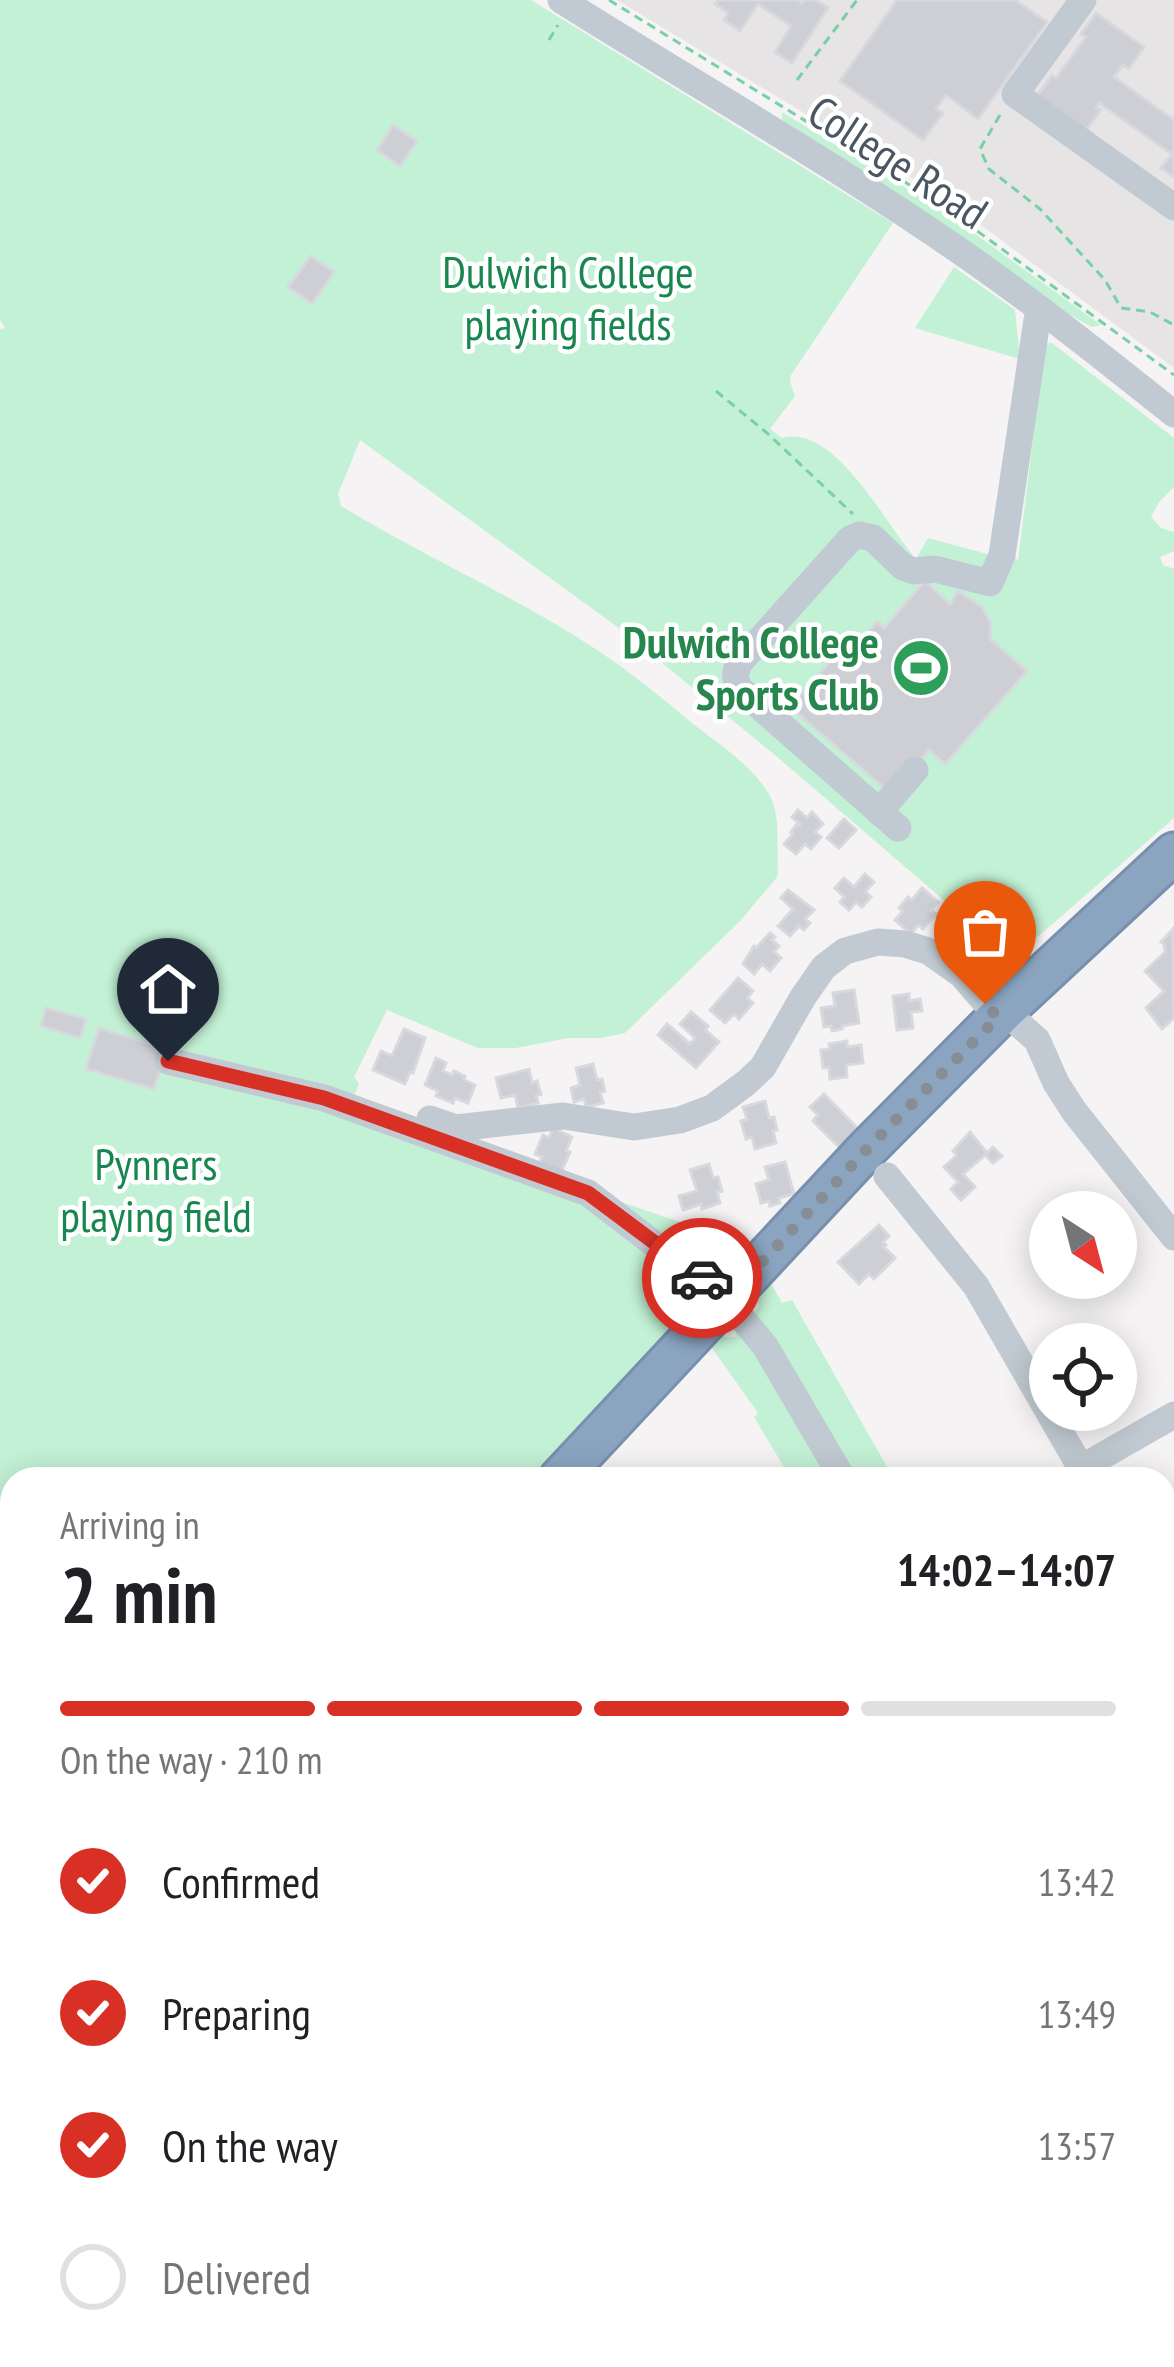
<!DOCTYPE html>
<meta charset="utf-8">
<style>
body{margin:0;font-family:"PT Sans Narrow",sans-serif;background:#f2f2f2;color:#202124;height:100vh;display:flex;flex-direction:column;font-size:45px;white-space:nowrap}
*{box-sizing:border-box;margin:0}
p{font-size:39px;color:#757577}
.icon{flex:none;width:66px;height:66px;fill:none;stroke:currentColor;stroke-width:2;stroke-linecap:round;stroke-linejoin:round}
.map{position:relative;flex:1;overflow:hidden}
.drawer{position:absolute;left:0px;top:1467px;width:1176px;height:900px;display:flex;flex-direction:column;background:#fff;border-radius:36px 36px 0 0;box-shadow:0 6px 30px #0003}
.drawer>*{flex:none}
.needle{width:78px;rotate:144deg}
.controls{position:absolute;left:1029px;top:1191px;display:grid;gap:24px}
.controls a{display:grid;place-items:center;width:108px;height:108px;border-radius:50%;background:#fff;box-shadow:0 6px 30px #0003;font-size:60px}
.pin{position:absolute;display:grid;place-items:center;width:102px;height:102px;color:#fff;margin:-123px -51px;border-radius:50% 50% 50% 0;rotate:-45deg;box-shadow:0 0 12px #0007}
.pin .icon{rotate:45deg}
.courier{position:absolute;display:grid;place-items:center;width:120px;height:120px;margin:-60px;border:9px solid #d93025;border-radius:50%;background:#fff;color:#222;box-shadow:0 3px 15px #0007}
.summary em{font-style:normal;font-weight:600}
.summary div{display:flex;flex-direction:column-reverse}
.summary{display:flex;align-items:center;justify-content:space-between;height:204px;padding:0 60px}
h1{font-size:78px;font-weight:600;line-height:90px}
.bar{display:grid;grid-template-columns:repeat(4,1fr);gap:18px 12px;align-content:center;height:144px;padding:0 60px}
.bar i{height:15px;border-radius:9px;background:#e0e0e0}
.bar .on{background:#d93025}
.bar p{grid-column:span 4}
ol{padding:0 60px;list-style:none}
li{display:flex;align-items:center;gap:36px;height:132px}
li p{margin-inline-start:auto}
li .icon{padding:12px;border-radius:50%;background:#d93025;color:#fff;stroke-width:4}
li:last-child{color:#757577}
li i{width:66px;height:66px;border:6px solid #e0e0e0;border-radius:50%}
.map>svg:first-child{display:block}
.education{fill:#e6e4e5}
.green{fill:#c3f1d5}
.building{fill:#cdcfd5;stroke:#d7d9de;stroke-width:3}
.lines{fill:none;stroke-linecap:round;stroke-linejoin:round}
.highway-casing{stroke:#7690ad;stroke-width:45}
.path{stroke:#7ad0a6;stroke-width:3;stroke-dasharray:9 6;stroke-linecap:butt}
.minor{stroke:#c1cad2;stroke-width:27}
.highway{stroke:#8ba5c1;stroke-width:39}
.done{stroke:#868d94;stroke-width:12;stroke-dasharray:0 21.6}
.route{stroke:#d93025;stroke-width:15}
.labels{text-anchor:middle;stroke-width:9;stroke-linejoin:round;paint-order:stroke}
.street-label{font-size:45px;fill:#4a5661;stroke:#fff}
.park-label{font-size:45px;fill:#17864f;stroke:#fff}
.leisure-label{font-size:45px;font-weight:bold;fill:#27864d;stroke:#fff;text-anchor:end}
</style>
<div class="map">
<svg width="1174" height="2367" viewBox="0 0 1174 2367">
<rect width="100%" height="100%" fill="#f5f3f3"/>
<path class="education" d="M617 0H1174V368L943 197Z"/>
<g class="green">
<path d="M0 0H531L893 223 791 375 790 382 795 396 770 429 782 438C835 423 885 524 916 559L928 538 991 555 1012 556 1018 560 1045 344 1052 343 1174 438V487L1159 502 1151 517 1161 528 1174 532V551L1160 557 1163 565 1174 569V818L1041 934 1010 957 775 755 623 631 360 440 338 494 341 506C425 557 515 596 597 650 631 672 662 698 692 723 717 743 749 763 767 791 782 813 776 846 778 871L777 877 741 920 625 1033 601 1038H569L516 1048H478L387 1010 354 1077 359 1084 354 1096 586 1190 686 1224 735 1264 540 1479H12V2247L0 2265V329L5 328 0 320Z"/>
<path d="M782 112 946 213 1101 325 1092 327 1058 308 782 120Z"/>
<path d="M954 267 1015 310 1020 359 915 328Z"/>
<path d="M769 1280 782 1303 792 1300 894 1479H791L754 1417 758 1413 712 1348 723 1337H734L759 1307 757 1295Z"/>
<path d="M1174 1526V2367H0V2346L4 2348 12 2341V2355H1164V1534Z"/>
</g>
<g class="building">
<path d="M718 0H797L802 3 804 0H816L828 8 792 63 775 52 791 26 758 4 740 31 724 20 728 13 715 4Z"/>
<path d="M897 0H1015L1047 22 978 119 946 95 936 109 943 113 923 140 840 81Z"/>
<path d="M1096 13 1144 47 1129 69 1123 65 1114 77 1174 120V177L1161 168 1172 154 1099 103 1096 107 1101 110 1085 132 1036 97 1052 75 1056 78 1086 37 1081 34Z"/>
<path d="M393 125 417 141 400 166 377 150Z"/>
<path d="M311 256 334 272 312 304 288 287Z"/>
<path d="M925 581 950 604 958 591 982 607 991 623 990 639 1027 671 945 764 929 750 891 794 790 707 833 658 840 664 877 622 884 628Z"/>
<path d="M798 810 807 818 812 812 823 824 815 832 821 837 811 849 805 844 796 854 784 844 793 834 791 832 797 824 801 825 792 817Z"/>
<path d="M844 819 856 830 839 848 827 838Z"/>
<path d="M865 874 874 882 865 892 871 897 862 907 856 902 849 910 840 902 844 897 835 888 844 878 854 887Z"/>
<path d="M922 888 938 902 931 910 936 914 923 929 918 925 911 934 895 920 903 911 899 908 908 897 912 900Z"/>
<path d="M788 890 814 910 805 919 810 923 804 930 799 926 790 936 778 926 793 909 781 898Z"/>
<path d="M1173 929 1174 1018 1162 1029 1146 1008 1164 991 1145 971 1165 952 1164 944 1161 942Z"/>
<path d="M770 933 775 937 772 940 779 946 774 952 781 958 770 971 762 964 754 974 743 964 754 946 756 948Z"/>
<path d="M982 936 993 946 971 969 959 955Z"/>
<path d="M738 978 753 991 747 998 753 1003 739 1019 734 1014 725 1023 710 1010Z"/>
<path d="M854 990 859 1023 842 1026V1029L832 1031 831 1026 824 1027 821 1008 835 1006 833 993Z"/>
<path d="M909 994V1001L920 999 922 1011 911 1012 913 1028 897 1030 893 996Z"/>
<path d="M46 1008 86 1019 80 1038 41 1026Z"/>
<path d="M691 1012 708 1026 705 1030 719 1042 696 1068 658 1035 667 1024 690 1044 695 1038 680 1024Z"/>
<path d="M99 1028 167 1049 154 1089 86 1069Z"/>
<path d="M404 1029 425 1038 413 1073 410 1072 405 1084 373 1070 381 1051 392 1056Z"/>
<path d="M847 1041V1047L861 1045 863 1063 846 1065 847 1077 830 1079 829 1067 823 1068 821 1050 830 1049 829 1044Z"/>
<path d="M436 1058 446 1063 443 1071 452 1075 454 1071 465 1076 464 1080 475 1085 468 1103 455 1098 453 1103 436 1096 438 1091 425 1085Z"/>
<path d="M593 1064 597 1080 602 1079 605 1091 600 1092 603 1103 586 1107 584 1099 574 1102 571 1088 580 1085 576 1068Z"/>
<path d="M529 1069 532 1083 537 1081 541 1094 536 1096 538 1103 518 1108 515 1095 501 1098 496 1078Z"/>
<path d="M824 1094 860 1131 841 1149 813 1121 818 1115 810 1107Z"/>
<path d="M765 1101 769 1118 774 1117 777 1130 773 1131 776 1143 755 1149 752 1137 746 1139 741 1121 747 1119 743 1107Z"/>
<path d="M553 1128 572 1137 566 1151 570 1152 560 1175 539 1165 542 1157 535 1154 543 1135 549 1138Z"/>
<path d="M970 1132 987 1153 993 1147 1002 1156 993 1163 985 1155 963 1174 975 1187 961 1200 951 1189 958 1182 944 1167 957 1155 953 1151Z"/>
<path d="M785 1162 794 1194 779 1198 780 1203 770 1206 769 1201 761 1203 756 1184 769 1180 765 1167Z"/>
<path d="M709 1164 713 1178 718 1177 722 1191 717 1192 720 1203 702 1209 701 1204 683 1210 679 1196 697 1191 690 1170Z"/>
<path d="M879 1225 889 1236 883 1242 886 1245 884 1247 895 1258 874 1279 869 1274 859 1284 838 1262Z"/>
</g>
<g class="lines">
<g class="highway-casing">
<g id="highway">
<path d="M559 1479 867 1149 1004 1011 1174 853"/>
<path d="M0 2295 12 2280"/>
</g>
</g>
<g class="path">
<path d="M609 0 939 203 1174 375"/>
<path d="M549 40 558 25"/>
<path d="M797 80 857 0"/>
<path d="M1000 115 980 149 989 169 1040 209 1105 280 1121 308 1150 312 1174 325"/>
<path d="M716 391 767 433 853 514"/>
<path d="M1164 1561 1174 1553"/>
<path d="M1164 1866 1174 1862"/>
<path d="M1164 1958 1174 1928"/>
<path d="M1164 1999 1174 2004"/>
<path d="M1164 2085 1174 2087"/>
<path d="M1164 2228 1174 2236"/>
<path d="M1164 2237 1174 2227"/>
<path d="M535 2355 539 2367"/>
<path d="M210 2367 223 2359"/>
<path d="M835 2367 852 2355"/>
</g>
<g class="minor">
<path d="M561 0C690 81 822 157 948 243 1026 296 1100 355 1174 414"/>
<path d="M1083 0 1015 94 1174 207"/>
<path d="M879 812 915 770"/>
<path d="M898 828 741 690C734 680 734 673 740 662L850 539 859 535 873 538 903 567 914 571 935 569 990 583 1002 555 1037 320 1041 311"/>
<path d="M1004 1011 1037 1040 1056 1083 1074 1111 1174 1237"/>
<path d="M168 1061 324 1098 588 1193 727 1300 765 1346 843 1479"/>
<path d="M430 1119 456 1128 563 1116 634 1127 680 1120 712 1108 746 1083 763 1067 803 997 824 967 845 951 878 942 905 944 928 951 962 975 998 1017"/>
<path d="M887 1176 976 1286 1081 1468"/>
<path d="M1088 1479 1081 1468 1174 1415"/>
<path d="M1164 1514 1174 1507"/>
<path d="M0 1711 12 1718"/>
<path d="M1164 1722 1174 1712"/>
<path d="M56 2355 93 2367"/>
<path d="M243 2367 297 2355"/>
</g>
<use href="#highway" class="highway"/>
</g>
<g class="lines">
<path class="done" d="M702 1278 727 1300 867 1149 998 1017 985 1004"/>
<path class="route" d="M168 1061 324 1098 588 1193 702 1278"/>
</g>
<defs>
<g id="stadium-disc" transform="scale(3)"><circle r="9.5" fill="#2e9e5b" stroke="#fff"/><path d="M0-5a6.5 5 0 1 0 0 10a6.5 5 0 1 0 0-10ZM-3.5-1.8h7v3.6h-7Z" fill="#fff"/></g>
</defs>
<g fill-rule="evenodd">
<use href="#stadium-disc" x="921" y="668"/>
</g>
<g class="labels">
<g class="street-label">
<text transform="translate(898 162) rotate(33)" y="16">College Road</text>
</g>
<g class="park-label">
<text x="568" y="288">Dulwich College<tspan x="568" dy="52">playing fields</tspan></text>
<text x="156" y="1180">Pynners<tspan x="156" dy="52">playing field</tspan></text>
</g>
<g class="leisure-label">
<text x="879" y="658">Dulwich College<tspan x="879" dy="52">Sports Club</tspan></text>
</g>
</g>
</svg>
<div class="controls">
<a><svg class="needle" viewBox="-14 -14 28 28"><path d="M0-13l5 13h-10z" fill="#e53935"/><path d="M0 13l5-13h-10z" fill="#757577"/></svg></a>
<a><svg class="icon" aria-label="locate" viewBox="0 0 24 24"><circle cx="12" cy="12" r="6"/><path d="M12 2v4M12 18v4M2 12h4M18 12h4"/></svg></a>
</div>
<div class="pin" style="left:985px;top:1004px;background:#ea580c"><svg class="icon" aria-label="bag" viewBox="0 0 24 24"><path d="M5 8h14l-1 12H6zM9 8a3 3 0 0 1 6 0"/></svg></div>
<div class="pin" style="left:168px;top:1061px;background:#1f2937"><svg class="icon" aria-label="home" viewBox="0 0 24 24"><path d="M3 11l9-7 9 7M6 9v11h12V9"/></svg></div>
<div class="courier" style="left:702px;top:1278px"><svg class="icon" aria-label="car" viewBox="0 0 24 24"><path d="M5 17H2v-5l4-1 3-4h7l3 4 3 1v5h-3M9 17h6M6 11h13"/><circle cx="7" cy="17" r="2"/><circle cx="17" cy="17" r="2"/></svg></div>
<section class="drawer">
<div class="summary"><div><h1>2 min</h1><p>Arriving in</p></div><em>14:02–14:07</em></div>
<div class="bar"><i class="on"></i><i class="on"></i><i class="on"></i><i></i><p>On the way · 210 m</p></div>
<ol>
<li><svg class="icon" aria-label="check" viewBox="0 0 24 24"><path d="M5 12l5 5 9-10"/></svg>Confirmed<p>13:42</p></li>
<li><svg class="icon" aria-label="check" viewBox="0 0 24 24"><path d="M5 12l5 5 9-10"/></svg>Preparing<p>13:49</p></li>
<li><svg class="icon" aria-label="check" viewBox="0 0 24 24"><path d="M5 12l5 5 9-10"/></svg>On the way<p>13:57</p></li>
<li><i></i>Delivered</li>
</ol>
</section>
</div>
